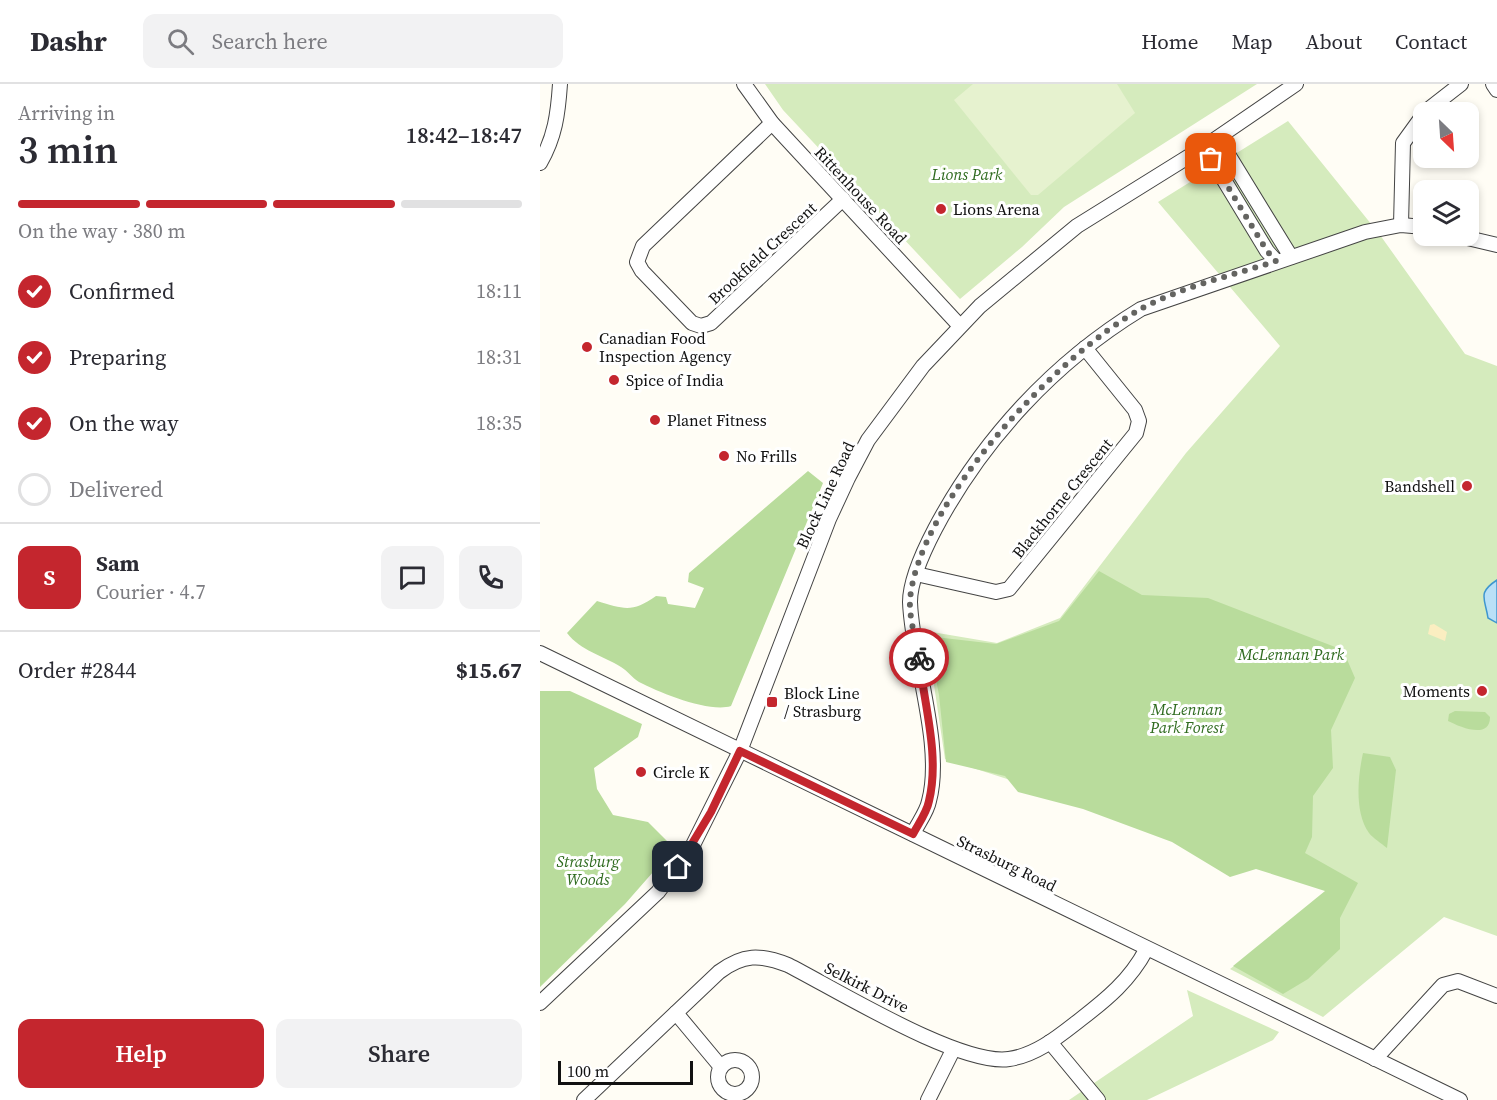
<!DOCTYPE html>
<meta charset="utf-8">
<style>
body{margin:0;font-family:"Source Serif 4",serif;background:#f2f2f3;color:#2b2b33;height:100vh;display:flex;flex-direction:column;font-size:22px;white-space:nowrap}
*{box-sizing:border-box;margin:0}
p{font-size:20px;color:#7c7c81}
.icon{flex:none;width:33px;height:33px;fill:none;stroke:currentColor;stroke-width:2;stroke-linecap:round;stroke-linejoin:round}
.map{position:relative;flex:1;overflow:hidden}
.side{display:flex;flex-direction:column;background:#fff;width:540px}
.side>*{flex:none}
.needle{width:39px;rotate:155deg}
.fabs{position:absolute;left:873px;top:18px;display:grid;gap:12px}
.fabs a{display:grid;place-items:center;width:66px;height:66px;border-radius:12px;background:#fff;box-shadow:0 3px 9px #0003;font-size:30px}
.scale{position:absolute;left:18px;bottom:15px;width:135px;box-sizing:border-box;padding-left:6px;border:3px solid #111;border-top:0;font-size:16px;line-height:21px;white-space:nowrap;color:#111;-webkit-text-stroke:4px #fff;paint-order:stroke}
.pin{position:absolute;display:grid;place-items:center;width:51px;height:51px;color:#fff;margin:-26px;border-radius:12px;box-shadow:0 3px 9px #0006}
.courier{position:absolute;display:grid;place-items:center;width:60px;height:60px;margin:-30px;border:4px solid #c4262e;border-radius:50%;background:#fff;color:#222;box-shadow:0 2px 8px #0007}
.overview em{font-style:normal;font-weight:600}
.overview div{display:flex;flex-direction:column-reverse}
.overview{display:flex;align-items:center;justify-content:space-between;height:102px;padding:0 18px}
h1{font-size:39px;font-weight:600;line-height:45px}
.bar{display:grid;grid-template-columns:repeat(4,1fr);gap:9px 6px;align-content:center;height:72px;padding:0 18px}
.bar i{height:8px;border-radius:4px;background:#e1e1e2}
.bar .on{background:#c4262e}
.bar p{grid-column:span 4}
.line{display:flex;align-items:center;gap:15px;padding:0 18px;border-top:2px solid #e1e1e2}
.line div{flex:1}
.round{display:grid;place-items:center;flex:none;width:63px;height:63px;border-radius:12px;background:#f2f2f3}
ol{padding:0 18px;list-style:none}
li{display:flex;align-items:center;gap:18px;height:66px}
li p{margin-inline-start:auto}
li .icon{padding:6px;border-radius:50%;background:#c4262e;color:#fff;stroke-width:4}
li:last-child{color:#7c7c81}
li i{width:33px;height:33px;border:3px solid #e1e1e2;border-radius:50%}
.cta{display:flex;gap:12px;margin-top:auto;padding:12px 18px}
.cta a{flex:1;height:69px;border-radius:12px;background:#c4262e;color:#fff;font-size:24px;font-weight:600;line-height:69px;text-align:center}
.cta a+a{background:#f2f2f3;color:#2b2b33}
header{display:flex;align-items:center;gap:36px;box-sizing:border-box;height:84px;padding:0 30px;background:#fff;border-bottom:2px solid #e1e1e2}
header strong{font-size:28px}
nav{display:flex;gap:33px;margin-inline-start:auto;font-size:21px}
.search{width:420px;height:54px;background:#f2f2f3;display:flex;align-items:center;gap:15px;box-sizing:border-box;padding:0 21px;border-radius:12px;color:#7c7c81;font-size:22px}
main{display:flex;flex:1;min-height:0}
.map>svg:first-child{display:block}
.green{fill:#d5ebbd}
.forest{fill:#b9dc9c}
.sand{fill:#fbeec1}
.pitch{fill:#e6f2cf}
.water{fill:#b9e0f7;stroke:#3f96cf;stroke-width:1.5}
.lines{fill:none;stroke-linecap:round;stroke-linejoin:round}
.minor-casing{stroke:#444;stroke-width:16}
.minor{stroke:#fff;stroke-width:14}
.done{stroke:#646461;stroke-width:6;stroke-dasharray:0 10.8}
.route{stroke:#c4262e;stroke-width:8}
.poi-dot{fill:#c4262e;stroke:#fff;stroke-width:2}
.labels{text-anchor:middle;stroke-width:6;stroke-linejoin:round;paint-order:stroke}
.park-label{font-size:16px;font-style:italic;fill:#2f6b1f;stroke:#fff}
.street-label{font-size:16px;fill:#111;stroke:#fff}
.poi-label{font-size:16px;fill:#111;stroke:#fff;text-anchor:start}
</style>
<header>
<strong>Dashr</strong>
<div class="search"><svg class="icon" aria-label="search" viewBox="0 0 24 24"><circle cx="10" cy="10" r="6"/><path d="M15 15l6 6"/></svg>Search here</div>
<nav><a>Home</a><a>Map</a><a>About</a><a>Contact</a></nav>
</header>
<main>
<section class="side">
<div class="overview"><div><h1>3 min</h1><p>Arriving in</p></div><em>18:42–18:47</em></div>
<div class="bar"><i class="on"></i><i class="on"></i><i class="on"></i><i></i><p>On the way · 380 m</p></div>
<ol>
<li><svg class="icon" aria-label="check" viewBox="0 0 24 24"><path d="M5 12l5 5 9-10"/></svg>Confirmed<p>18:11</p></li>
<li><svg class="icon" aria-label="check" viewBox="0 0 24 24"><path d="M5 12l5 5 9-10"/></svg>Preparing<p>18:31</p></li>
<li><svg class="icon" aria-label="check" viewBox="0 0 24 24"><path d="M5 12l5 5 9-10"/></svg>On the way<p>18:35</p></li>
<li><i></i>Delivered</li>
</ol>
<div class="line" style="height:108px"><b class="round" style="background:#c4262e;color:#fff">S</b><div><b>Sam</b><p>Courier · 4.7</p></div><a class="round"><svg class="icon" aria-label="chat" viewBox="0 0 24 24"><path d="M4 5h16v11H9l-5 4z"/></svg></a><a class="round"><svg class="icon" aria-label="phone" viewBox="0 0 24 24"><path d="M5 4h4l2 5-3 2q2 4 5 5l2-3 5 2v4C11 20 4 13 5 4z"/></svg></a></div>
<div class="line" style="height:78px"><div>Order #2844</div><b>$15.67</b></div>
<div class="cta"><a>Help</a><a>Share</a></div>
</section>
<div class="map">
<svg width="957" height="1016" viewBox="0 0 957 1016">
<rect width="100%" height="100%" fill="#fffdf5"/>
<g class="green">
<path d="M225 0H717L524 123 482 163 420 215 243 26Z"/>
<path d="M748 37 840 151 925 270 957 282V852L904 833 783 933 690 885 794 806 734 781 405 675 386 547 457 559 520 534 646 369 740 262 618 118Z"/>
<path d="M647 906 739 948 733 956 607 1016H529L653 932Z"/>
</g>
<g class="forest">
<path d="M268 387 283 399 191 622C170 629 120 609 99 598 92 594 88 587 81 583 62 571 41 567 27 549L57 517C84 525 92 529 116 512L126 513 128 520 155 524 164 504 148 498 149 489Z"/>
<path d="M559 487 602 511 668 514 803 566 815 594 791 646 793 684 773 712 772 753 765 769 818 799 800 834V865L768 895 743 910 693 882 785 807 716 785 690 793 632 758 543 725 478 708 465 692 406 678 399 611 389 558 395 553 456 560 519 537Z"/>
<path d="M0 607H30L102 640 98 653 54 684 57 705 73 731 108 738 128 758V771L85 820 0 903Z"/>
<path d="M915 627 945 628 950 633C950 656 920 643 908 637L909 630Z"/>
<path d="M823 669 850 673 856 686 847 764C841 759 833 754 829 749 814 728 818 692 823 669Z"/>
</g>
<path class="sand" d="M894 540 907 548 905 557 888 550 890 541Z"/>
<path class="pitch" d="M433 0H577L595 29 498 111H491L414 16Z"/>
<path class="water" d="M957 496V539L948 534C945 514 937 509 957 496Z"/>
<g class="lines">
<g class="minor-casing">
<g id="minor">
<path d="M204 0 232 39 419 241"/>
<path d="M953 0 957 6"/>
<path d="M885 28 921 0"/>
<path d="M232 39 103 162 97 178 102 187 152 239 161 242 171 239 303 115"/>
<path d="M678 54 751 173"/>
<path d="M664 63 727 167 736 177"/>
<path d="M0 79C15 53 18 30 20 0"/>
<path d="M861 141 863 59 884 30"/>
<path d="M919 152 957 161"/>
<path d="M376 490 456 508 469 505 596 349 599 337 595 326 545 264"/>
<path d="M0 569 920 1016"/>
<path d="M373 750C378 739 387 728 389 717 404 661 372 577 370 518 370 495 384 466 395 445 442 356 514 278 601 225L825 148 861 141 884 143"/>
<path d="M0 919 118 808 153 761 200 667 289 435 308 394 328 356 383 282 440 222 537 142 664 63 756 0"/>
<path d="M136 929 181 983"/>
<path d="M510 958 558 1016"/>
<path d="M835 975 903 901 918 897 957 912"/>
<circle cx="195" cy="993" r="17"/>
<path d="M44 1016 179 888C203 870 220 870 248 881 297 906 420 982 469 975 497 971 519 952 541 935 567 915 590 896 606 866"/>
<path d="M388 1016 413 966"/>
</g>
</g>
<use href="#minor" class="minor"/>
</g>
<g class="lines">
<path class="done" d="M379 574C376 556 369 534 370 516 378 419 517 272 599 226 640 203 691 192 736 177L727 167 671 75"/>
<path class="route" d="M138 783 171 728 200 667 373 750C379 739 387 728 389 717 400 672 384 620 379 574"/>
</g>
<g class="poi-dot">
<circle cx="401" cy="125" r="6"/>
<circle cx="47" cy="263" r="6"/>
<circle cx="74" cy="296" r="6"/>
<circle cx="115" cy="336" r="6"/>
<circle cx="184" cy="372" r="6"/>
<circle cx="927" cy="402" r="6"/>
<circle cx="942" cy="607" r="6"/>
<rect x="226" y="612" width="12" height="12" rx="3"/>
<circle cx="101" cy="688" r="6"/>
</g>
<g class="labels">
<g class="park-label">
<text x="427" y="96">Lions Park</text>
<text x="751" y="576">McLennan Park</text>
<text x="647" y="631">McLennan<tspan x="647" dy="18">Park Forest</tspan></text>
<text x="48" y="783">Strasburg<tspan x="48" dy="18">Woods</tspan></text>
</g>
<g class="street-label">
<text transform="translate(321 111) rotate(47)" y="6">Rittenhouse Road</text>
<text transform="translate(222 169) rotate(-43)" y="6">Brookfield Crescent</text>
<text transform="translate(285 411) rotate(-65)" y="6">Block Line Road</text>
<text transform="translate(522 414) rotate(-51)" y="6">Blackhorne Crescent</text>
<text transform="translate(467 779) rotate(26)" y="6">Strasburg Road</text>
<text transform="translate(327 903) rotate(27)" y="6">Selkirk Drive</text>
</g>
<g class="poi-label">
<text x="413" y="131">Lions Arena</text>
<text x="59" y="260">Canadian Food<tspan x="59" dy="18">Inspection Agency</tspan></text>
<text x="86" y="302">Spice of India</text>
<text x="127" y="342">Planet Fitness</text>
<text x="196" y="378">No Frills</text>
<text x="915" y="408" text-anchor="end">Bandshell</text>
<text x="930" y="613" text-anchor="end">Moments</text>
<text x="244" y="615">Block Line<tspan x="244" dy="18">/ Strasburg</tspan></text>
<text x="113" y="694">Circle K</text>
</g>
</g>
</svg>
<div class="fabs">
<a><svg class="needle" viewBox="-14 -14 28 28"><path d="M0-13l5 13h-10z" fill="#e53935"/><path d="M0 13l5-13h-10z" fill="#7c7c81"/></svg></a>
<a><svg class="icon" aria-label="layers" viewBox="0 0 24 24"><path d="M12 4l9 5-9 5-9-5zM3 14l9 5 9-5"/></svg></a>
</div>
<div class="scale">100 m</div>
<div class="pin" style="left:671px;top:75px;background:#ea580c"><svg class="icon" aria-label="bag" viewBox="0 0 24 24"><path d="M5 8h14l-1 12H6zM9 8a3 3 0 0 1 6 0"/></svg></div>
<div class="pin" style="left:138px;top:783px;background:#1f2937"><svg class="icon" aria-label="home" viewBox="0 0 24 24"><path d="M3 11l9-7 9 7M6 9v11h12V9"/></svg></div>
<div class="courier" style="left:379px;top:574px"><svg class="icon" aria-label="bike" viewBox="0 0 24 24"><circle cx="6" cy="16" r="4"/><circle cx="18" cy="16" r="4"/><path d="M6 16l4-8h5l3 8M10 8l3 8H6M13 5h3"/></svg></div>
</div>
</main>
